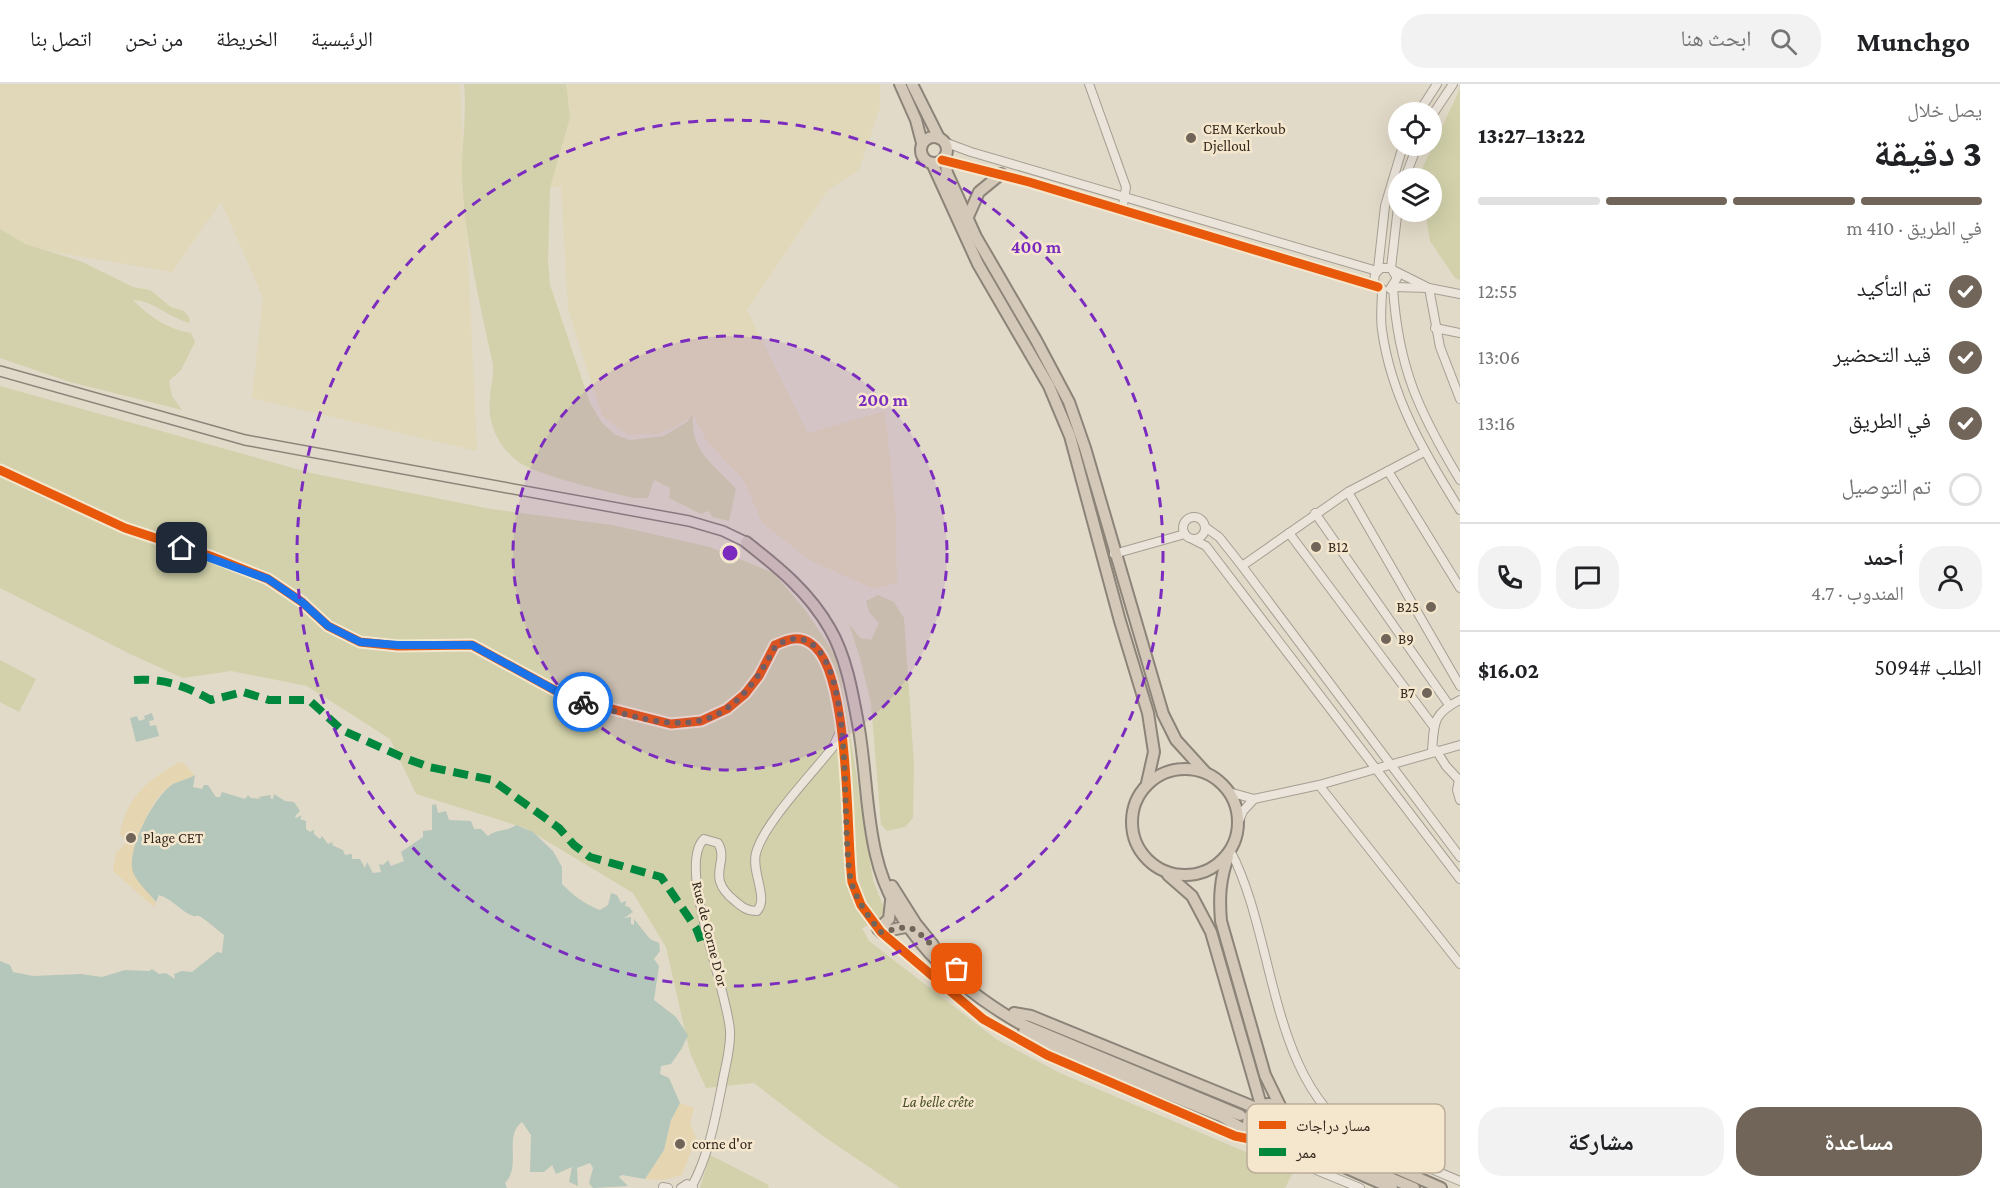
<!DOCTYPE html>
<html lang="ar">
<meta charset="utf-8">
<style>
body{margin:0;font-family:"Crimson Pro","Noto Naskh Arabic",serif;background:#f2f2f2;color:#202124;direction:rtl;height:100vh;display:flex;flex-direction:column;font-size:22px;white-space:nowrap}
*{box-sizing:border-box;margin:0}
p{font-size:20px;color:#757577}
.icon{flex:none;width:33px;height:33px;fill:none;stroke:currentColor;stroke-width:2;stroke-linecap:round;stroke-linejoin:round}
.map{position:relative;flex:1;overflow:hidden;direction:ltr}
.details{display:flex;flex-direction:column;background:#fff;width:540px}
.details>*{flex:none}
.fabs{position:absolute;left:1388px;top:18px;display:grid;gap:12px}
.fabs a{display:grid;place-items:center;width:54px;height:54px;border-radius:50%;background:#fff;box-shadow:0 6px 24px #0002;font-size:30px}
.pin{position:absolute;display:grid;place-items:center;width:51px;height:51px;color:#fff;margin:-26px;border-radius:12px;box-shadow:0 3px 9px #0006}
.courier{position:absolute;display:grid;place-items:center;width:60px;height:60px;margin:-30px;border:4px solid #1a73e8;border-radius:50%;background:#fff;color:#222;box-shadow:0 2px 8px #0007}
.headline em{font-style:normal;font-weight:800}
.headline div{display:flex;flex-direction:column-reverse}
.headline{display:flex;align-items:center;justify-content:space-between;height:102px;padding:0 18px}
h1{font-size:39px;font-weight:800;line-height:45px}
.bar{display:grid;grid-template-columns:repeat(4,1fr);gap:9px 6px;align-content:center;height:72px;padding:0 18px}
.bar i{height:8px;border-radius:4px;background:#e0e0e0}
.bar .current{background:#706558}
.bar p{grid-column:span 4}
.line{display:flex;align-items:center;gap:15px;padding:0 18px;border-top:2px solid #e0e0e0}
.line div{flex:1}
.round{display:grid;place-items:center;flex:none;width:63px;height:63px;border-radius:24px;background:#f2f2f2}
ol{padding:0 18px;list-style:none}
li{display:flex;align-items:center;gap:18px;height:66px}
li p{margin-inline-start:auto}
li .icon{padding:6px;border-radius:50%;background:#706558;color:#fff;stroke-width:4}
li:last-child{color:#757577}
li i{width:33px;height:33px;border:3px solid #e0e0e0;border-radius:50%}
.button{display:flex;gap:12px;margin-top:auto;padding:12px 18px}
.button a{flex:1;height:69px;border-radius:24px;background:#706558;color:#fff;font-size:24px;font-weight:800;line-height:69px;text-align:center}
.button a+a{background:#f2f2f2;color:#202124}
header{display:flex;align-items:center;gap:36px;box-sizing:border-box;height:84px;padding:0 30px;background:#fff;border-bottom:2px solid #e0e0e0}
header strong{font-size:28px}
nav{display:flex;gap:33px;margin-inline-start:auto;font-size:21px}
.search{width:420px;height:54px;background:#f2f2f2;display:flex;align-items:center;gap:15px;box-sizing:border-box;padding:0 21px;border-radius:24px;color:#757577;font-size:22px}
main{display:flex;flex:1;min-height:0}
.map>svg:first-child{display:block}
.farmland{fill:#e1d8b9}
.green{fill:#d2d1ab}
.sand{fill:#e5d5b0}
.water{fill:#b5c6ba}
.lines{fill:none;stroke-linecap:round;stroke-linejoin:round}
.highway-tunnel{stroke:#bfb6a6;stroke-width:10;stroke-dasharray:10 5;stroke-linecap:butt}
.minor-casing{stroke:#a69e92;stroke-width:10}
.major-casing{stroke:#8c8479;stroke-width:12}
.highway-casing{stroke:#8c8479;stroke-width:14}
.minor{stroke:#eae4da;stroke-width:8}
.major{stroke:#e1dacb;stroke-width:9}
.highway{stroke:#d4c9b9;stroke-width:10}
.quiet{stroke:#00873e;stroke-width:8;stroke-dasharray:15 8;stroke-linecap:butt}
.cycleway-casing{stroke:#f4e7ce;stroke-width:13}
.cycleway{stroke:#e8590c;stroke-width:9}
.done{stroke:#706558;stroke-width:6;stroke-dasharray:0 10.8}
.route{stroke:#1a73e8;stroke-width:8}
.ring{fill:none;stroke:#7b2cbf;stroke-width:3;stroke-dasharray:10 8}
.poi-dot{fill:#706558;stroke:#f4e7ce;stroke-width:2}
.labels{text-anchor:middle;stroke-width:5;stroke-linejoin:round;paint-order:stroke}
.poi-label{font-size:15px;fill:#33261c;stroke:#f4e7ce;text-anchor:start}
.street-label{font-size:15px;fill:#33261c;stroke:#f4e7ce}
.park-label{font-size:15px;font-style:italic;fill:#464f23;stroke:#f4e7ce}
.key{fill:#f4e7ce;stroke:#baad99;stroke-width:1.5}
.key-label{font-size:16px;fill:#33261c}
.centre{fill:#7b2cbf;stroke:#f4e7ce;stroke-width:3}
.ring-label{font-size:18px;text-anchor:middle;font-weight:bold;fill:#7b2cbf;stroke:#f4e7ce;stroke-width:5;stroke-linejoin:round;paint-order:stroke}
</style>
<header>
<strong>Munchgo</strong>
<div class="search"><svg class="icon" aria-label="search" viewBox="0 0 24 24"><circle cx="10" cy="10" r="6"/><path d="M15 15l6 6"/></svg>ابحث هنا</div>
<nav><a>الرئيسية</a><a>الخريطة</a><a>من نحن</a><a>اتصل بنا</a></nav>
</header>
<main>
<section class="details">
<div class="headline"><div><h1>3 دقيقة</h1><p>يصل خلال</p></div><em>13:22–13:27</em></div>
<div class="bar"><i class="current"></i><i class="current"></i><i class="current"></i><i></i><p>في الطريق · 410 m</p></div>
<ol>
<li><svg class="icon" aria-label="check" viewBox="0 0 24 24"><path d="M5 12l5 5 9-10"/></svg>تم التأكيد<p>12:55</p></li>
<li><svg class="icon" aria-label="check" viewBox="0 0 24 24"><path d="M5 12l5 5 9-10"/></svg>قيد التحضير<p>13:06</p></li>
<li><svg class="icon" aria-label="check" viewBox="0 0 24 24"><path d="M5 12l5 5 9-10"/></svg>في الطريق<p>13:16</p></li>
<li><i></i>تم التوصيل</li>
</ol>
<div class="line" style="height:108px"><a class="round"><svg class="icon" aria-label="person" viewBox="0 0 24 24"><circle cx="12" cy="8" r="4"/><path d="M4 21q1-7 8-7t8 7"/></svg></a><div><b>أحمد</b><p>المندوب · 4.7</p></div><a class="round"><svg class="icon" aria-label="chat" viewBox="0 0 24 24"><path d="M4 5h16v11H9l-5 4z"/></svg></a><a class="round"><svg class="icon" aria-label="phone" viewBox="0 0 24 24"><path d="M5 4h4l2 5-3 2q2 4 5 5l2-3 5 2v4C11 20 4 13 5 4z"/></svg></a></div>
<div class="line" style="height:78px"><div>الطلب #5094</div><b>$16.02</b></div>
<div class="button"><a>مساعدة</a><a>مشاركة</a></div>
</section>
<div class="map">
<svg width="1460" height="1104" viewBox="0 0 1460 1104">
<rect width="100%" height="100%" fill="#e2dac8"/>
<g class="farmland">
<path d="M0 0H460L477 367 252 314 263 213 221 118 172 188 43 166 25 160 0 145Z"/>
<path d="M564 0H880V23L859 86 828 106 747 226 808 349 885 327 896 431 897 499 874 505 811 477 762 439 744 397 706 356 693 331 677 342 657 350 628 351 602 332 568 225 561 102 550 104 563 58Z"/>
</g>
<g class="green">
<path d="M464 0H566L570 33 550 104 548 178 550 201 590 319 602 339 616 351 630 356 664 352 687 338 693 330C690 369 713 378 736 405L729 437 713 433 708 427 701 430 669 414 670 404 654 396 648 414H633C607 407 533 391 516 376 496 360 487 337 490 312 491 299 495 289 492 276 479 217 463 146 462 87 462 58 467 29 464 0Z"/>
<path d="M1460 5V196L1455 194 1430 157 1425 128H1431V94H1419V91Z"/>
<path d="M0 145 25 160 80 177 133 203 150 206 171 223 184 227 189 233 190 239C169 234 153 216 133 216 150 233 167 245 191 249L195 258 181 286 169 297 172 312 182 326 70 298 0 274Z"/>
<path d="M0 302 311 389 491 425 612 441 710 463 774 489 806 527 838 575 873 796 887 832 862 844 869 857 996 955 1060 989 1293 1088 1285 1104H900L823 1052 754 999 706 1004 690 969 666 863 633 809 525 744 416 710 390 655 307 602 231 587 183 594 130 570 0 504Z"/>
<path d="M878 511 894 518 904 534 914 680 913 734 905 743 887 747 881 741 871 619 860 574 849 540 860 554 871 556 879 539 869 528 866 517Z"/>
<path d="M0 576 36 595 19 628 0 618Z"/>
<path d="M710 1071 767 1100 769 1104H700Z"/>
</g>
<g class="sand">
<path d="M179 678 184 680 195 691C188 695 179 697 173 700 144 717 139 759 133 788L156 818 154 823 113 787 116 769 127 758 120 750C128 711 146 698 179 678Z"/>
<path d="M680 1019 694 1024 690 1039 696 1054 682 1091 663 1096 645 1095 664 1066 671 1036Z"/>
</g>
<g class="water">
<path d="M152 629 154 636 149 637 150 642 156 641 159 652 136 658 130 634 137 632 139 637 145 635 144 632Z"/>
<path d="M195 691 193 703 202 705 204 701H208L216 713H220L222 708 245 715 248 711 251 714 261 715 258 713 271 711 270 714 273 715 274 710 285 717 294 718 300 727 295 732 296 734 302 731 300 735 306 737V745L310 748 314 746V750L320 755 322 752 328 760 333 758 332 761 343 766 345 771 352 770V775H360L365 784 367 778 373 789 381 788 379 780 383 781 388 776 391 782 404 777 401 768 423 753V747L432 746V721L436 720 438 729 446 727 449 736 471 737 474 745H481L488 752C497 745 507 748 516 741L533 748 553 767 562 783V800C574 812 584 820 600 826L608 821 611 809 617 811 621 819 626 817 625 822 629 823 633 828 624 834 631 833V840L634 841V835L650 855 659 859 660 867 654 875 659 882 654 916 676 933 688 951 682 964 671 980 661 982 660 990 669 994 680 1019 671 1036 664 1066 645 1095 622 1091 619 1093 628 1102 593 1104 589 1099 593 1084 590 1079 577 1084 578 1102 569 1098 572 1083 556 1090 552 1081 544 1088H530L531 1051 522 1038C503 1052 522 1082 505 1099L507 1104H0V877L10 881 13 888 33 892 81 890 102 893 125 886 149 887 152 885 159 890 166 889 175 895 174 890 182 887 192 888 217 868 222 869 224 851C217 846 209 838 201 833 195 830 197 834 191 831 181 827 172 815 159 811L156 818C149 809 137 799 133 788 126 766 154 712 173 700 179 697 188 695 195 691Z"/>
</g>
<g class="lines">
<path class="highway-tunnel" d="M1240 1031 1296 1054"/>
<g class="minor-casing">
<g id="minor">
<path d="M1089 0 1126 103 1122 127"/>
<path d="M1419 28 1437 0"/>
<path d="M1431 33 1453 0"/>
<path d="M944 58 971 68 1377 187"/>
<path d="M942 76 1029 98 1378 203"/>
<path d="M1405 94 1417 62"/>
<path d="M1378 185 1385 122 1403 62"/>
<path d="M1395 187 1427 203"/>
<path d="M1393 203C1398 284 1419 328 1460 396"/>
<path d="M1393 203 1429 204 1460 210"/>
<path d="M1379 204 1374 197 1375 190 1381 184H1391"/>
<path d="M1429 204 1440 263 1460 315"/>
<path d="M1382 205C1382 218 1380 233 1382 246 1391 313 1425 370 1460 426"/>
<path d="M1390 205 1397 194 1391 184 1398 123"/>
<path d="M1435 244 1460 249"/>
<path d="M0 386 125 444 210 472 268 495 302 518 328 542 360 558 398 562 472 561 569 614 671 640 701 637 727 625 745 610 759 592 775 561C787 556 798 551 810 559 851 584 846 749 852 798L861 821 881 848 983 935 1047 971 1235 1052 1259 1057"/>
<path d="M1388 387 1460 504"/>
<path d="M1348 408 1460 602"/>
<path d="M1315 429 1449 621"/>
<circle cx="1194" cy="444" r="11"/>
<path d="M1205 443 1219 453 1242 482 1460 773"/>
<path d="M1289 449 1434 643"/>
<path d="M1194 456 1206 462 1460 795"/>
<path d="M1114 470 1185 450"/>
<path d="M1242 482 1348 408 1424 368"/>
<path d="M1436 666 1446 682 1460 697"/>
<path d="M1432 667C1434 639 1433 629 1460 616"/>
<path d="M1459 696 1457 706 1460 716"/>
<path d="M1319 701 1460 880"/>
<path d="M1229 708 1254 715 1319 701 1460 661"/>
<path d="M1239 737 1243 727 1254 715"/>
<path d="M1230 766C1277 855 1268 999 1362 1056L1460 1097"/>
<path d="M1271 1060 1287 1074 1360 1104"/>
<path d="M692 1102C709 1070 715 1036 722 1001 725 983 731 965 730 947 728 907 676 781 704 755L718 759C730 779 704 792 735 817 742 823 747 827 757 827 769 814 751 788 756 769 764 739 812 690 833 663L840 648"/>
<path d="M663 1103 668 1104"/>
<path d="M681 1104 687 1100 693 1104"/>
</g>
</g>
<g class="major-casing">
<path id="major" d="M0 287 245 356 689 437 723 447 746 458"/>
</g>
<g class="highway-casing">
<g id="highway">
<path d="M900 0 916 36 922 59"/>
<path d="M912 0 939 54"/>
<circle cx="934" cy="66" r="13"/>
<path d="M945 72 947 89 976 153 1036 256 1069 318 1085 364 1163 630 1176 656 1206 689"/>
<path d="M932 79 978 180 1049 302 1070 352 1120 537 1148 629 1154 668 1147 699"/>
<path d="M967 135 979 108 1001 90"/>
<path d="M746 458C779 484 809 508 830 545 847 574 853 613 859 645 866 687 866 730 876 771 893 846 955 902 1019 939L1240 1031"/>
<circle cx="1185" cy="738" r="53"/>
<path d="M1228 773C1220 795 1219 814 1221 837L1265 991 1283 1028"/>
<path d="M1168 791 1192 812 1211 848 1261 1021"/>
<path d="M892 802 916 840 933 861"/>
<path d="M878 845 889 835 891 817"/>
<path d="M881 848 906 843 910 844"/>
<path d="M1014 929 1031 932 1256 1024"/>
<path d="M1024 948 1086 977 1221 1032 1250 1049"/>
<circle cx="1268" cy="1040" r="20"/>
<path d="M1286 1033 1309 1046 1441 1104"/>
<path d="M1298 1050 1333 1065"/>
<path d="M1277 1058 1319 1072 1392 1104"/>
<path d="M1324 1066 1414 1104"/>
</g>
</g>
<use href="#minor" class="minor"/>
<use href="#major" class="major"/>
<use href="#highway" class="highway"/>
<path class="quiet" d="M134 596C163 594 186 602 211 616L243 608 269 616H309L342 646 402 673 429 683 492 696 559 744 574 761 590 773 661 793 696 844 703 862"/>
<g class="cycleway-casing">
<g id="cycleway">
<path d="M942 76 1029 98 1378 203"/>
<path d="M0 386 125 444 210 472 268 495 302 518 328 542 360 558 398 562 472 561 569 614 671 640 701 637 727 625 745 610 759 592 775 561C787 556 798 551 810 559 851 584 846 749 852 798L861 821 881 848 983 935 1047 971 1235 1052 1259 1057"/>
</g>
</g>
<use href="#cycleway" class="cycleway"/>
</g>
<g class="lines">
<path class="done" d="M583 618C677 646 724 661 776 561 787 556 798 551 810 559 856 586 840 746 851 797 856 816 869 834 881 848L906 843 916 846 957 885"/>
<path class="route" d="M182 464 268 495 302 518 328 542 360 558 398 561H472L569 614 583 618"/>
</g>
<circle cx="730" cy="469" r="217" fill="#7b2cbf" fill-opacity=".12"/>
<g class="ring">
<circle cx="730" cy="469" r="217"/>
<circle cx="730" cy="469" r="433"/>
</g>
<g class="poi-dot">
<circle cx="1191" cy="54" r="6"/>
<circle cx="1316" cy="463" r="6"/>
<circle cx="1431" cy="523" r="6"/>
<circle cx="1386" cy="555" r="6"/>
<circle cx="1427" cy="609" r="6"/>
<circle cx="131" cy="754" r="6"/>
<circle cx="680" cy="1060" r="6"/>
</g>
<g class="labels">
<g class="poi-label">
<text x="1203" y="50">CEM Kerkoub<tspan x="1203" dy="17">Djelloul</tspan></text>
<text x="1328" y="468">B12</text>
<text x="1419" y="528" text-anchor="end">B25</text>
<text x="1398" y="560">B9</text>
<text x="1415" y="614" text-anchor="end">B7</text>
<text x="143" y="759">Plage CET</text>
<text x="692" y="1065">corne d'or</text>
</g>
<g class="street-label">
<text transform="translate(710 850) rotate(76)" y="5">Rue de Corne D'or</text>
</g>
<g class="park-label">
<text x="938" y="1023">La belle crête</text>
</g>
</g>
<rect x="1247" y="1020" width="198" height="69" rx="9" class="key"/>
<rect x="1259" y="1037" width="27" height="8" fill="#e8590c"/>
<rect x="1259" y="1064" width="27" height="8" fill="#00873e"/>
<g class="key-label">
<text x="1296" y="1047">مسار دراجات</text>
<text x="1296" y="1074">ممر</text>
</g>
<circle cx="730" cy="469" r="9" class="centre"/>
<g class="ring-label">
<text x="1036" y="169">400 m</text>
<text x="883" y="322">200 m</text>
</g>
</svg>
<div class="fabs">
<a><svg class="icon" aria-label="locate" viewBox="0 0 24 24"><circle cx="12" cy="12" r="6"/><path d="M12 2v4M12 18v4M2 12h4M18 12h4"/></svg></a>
<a><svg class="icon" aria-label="layers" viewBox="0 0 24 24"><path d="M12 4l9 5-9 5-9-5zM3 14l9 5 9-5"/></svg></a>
</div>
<div class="pin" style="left:957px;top:885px;background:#ea580c"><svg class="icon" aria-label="bag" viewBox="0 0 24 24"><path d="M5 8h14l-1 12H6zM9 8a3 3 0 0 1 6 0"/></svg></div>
<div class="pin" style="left:182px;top:464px;background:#1f2937"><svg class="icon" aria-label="home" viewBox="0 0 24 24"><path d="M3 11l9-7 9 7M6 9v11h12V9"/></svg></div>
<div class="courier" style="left:583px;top:618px"><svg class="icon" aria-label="bike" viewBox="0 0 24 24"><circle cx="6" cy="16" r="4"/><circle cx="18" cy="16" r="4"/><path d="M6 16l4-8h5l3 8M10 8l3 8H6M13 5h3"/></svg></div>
</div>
</main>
